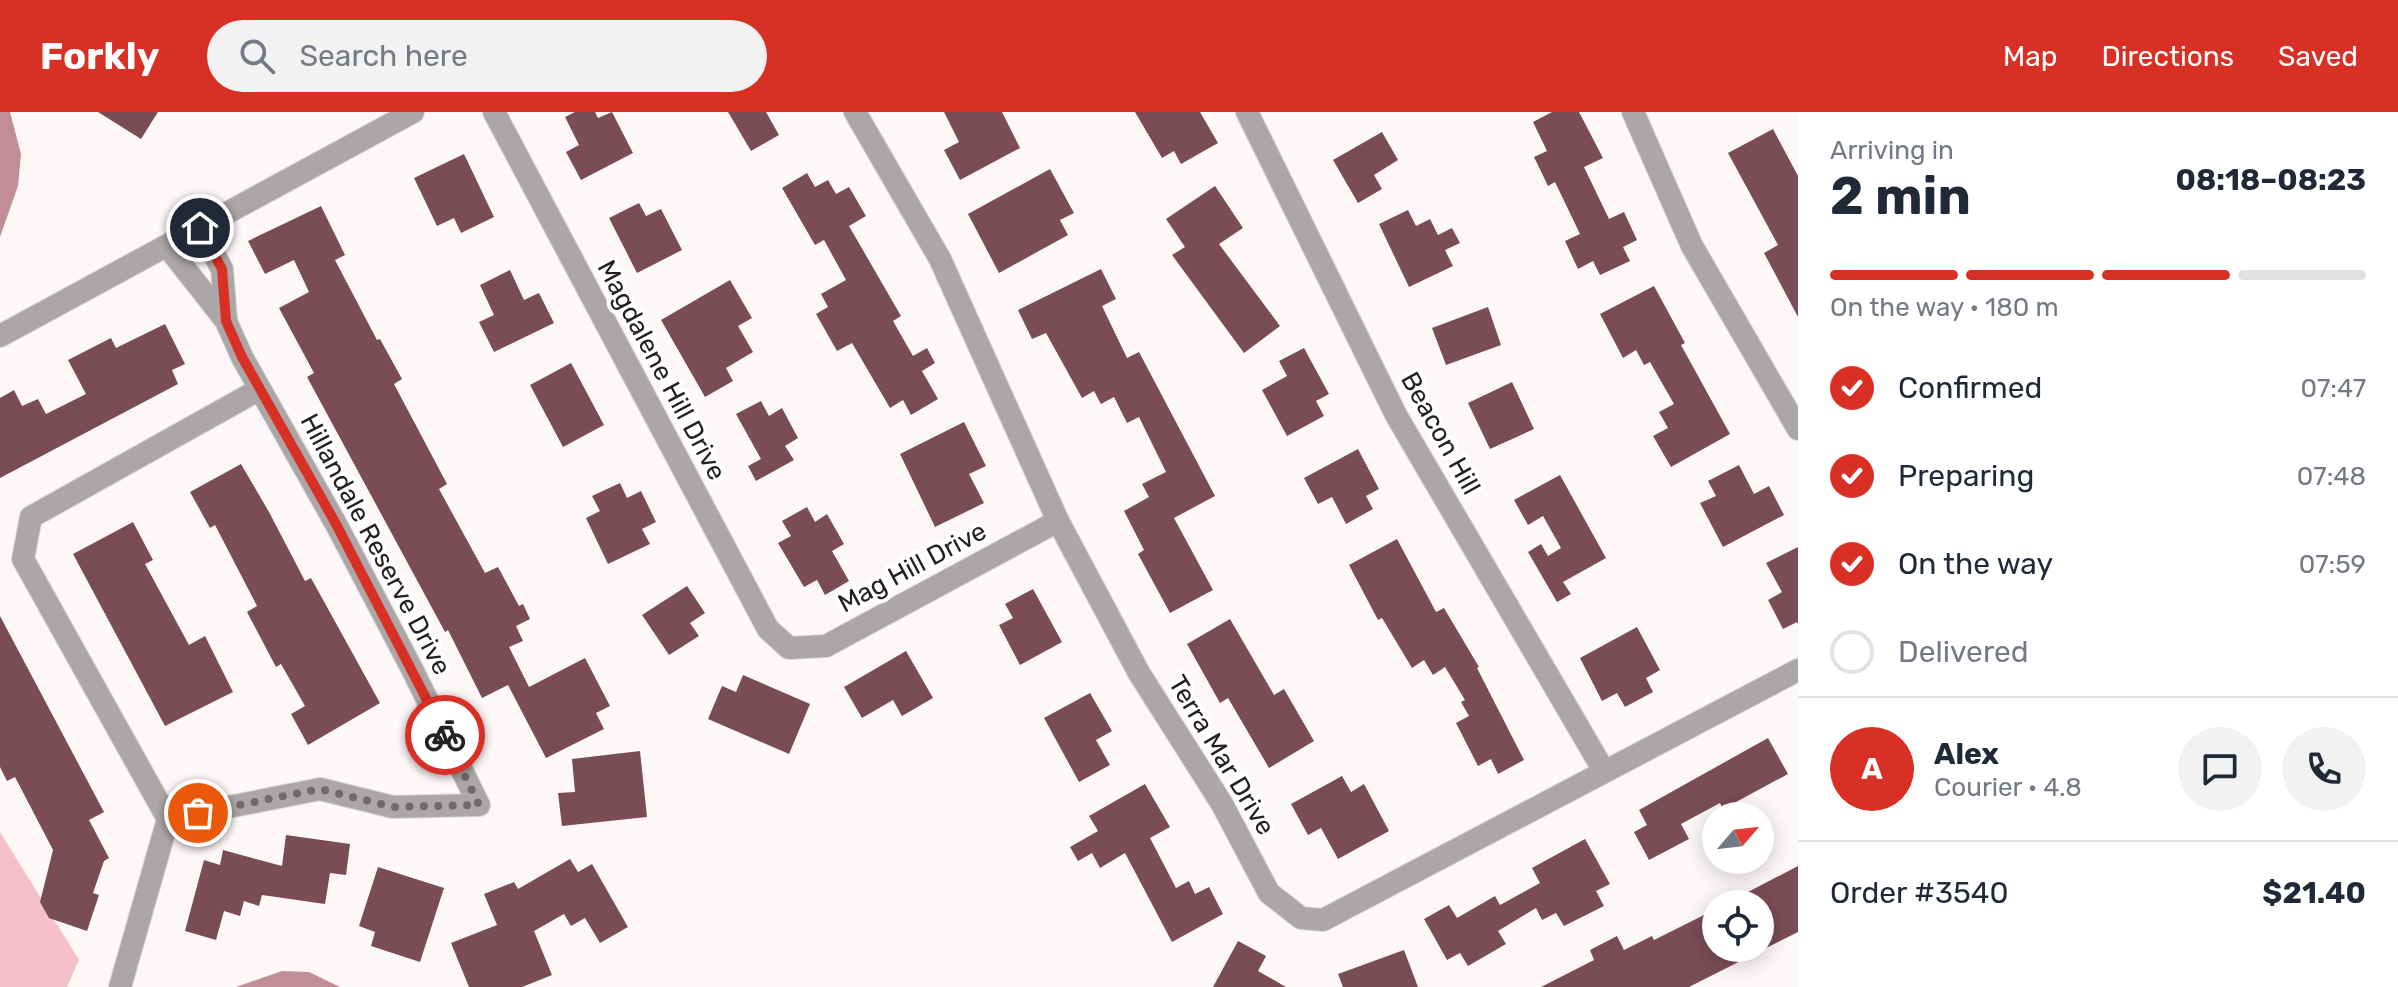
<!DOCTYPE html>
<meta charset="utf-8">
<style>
body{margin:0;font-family:Rubik,sans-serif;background:#f2f2f3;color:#1f2937;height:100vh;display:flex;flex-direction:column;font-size:30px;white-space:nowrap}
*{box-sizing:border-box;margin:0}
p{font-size:26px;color:#747a83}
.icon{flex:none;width:44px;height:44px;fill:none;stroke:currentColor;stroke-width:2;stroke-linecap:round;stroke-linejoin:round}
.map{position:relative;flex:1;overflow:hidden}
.side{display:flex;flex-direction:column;background:#fff;width:600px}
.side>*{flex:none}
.needle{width:52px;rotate:62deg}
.fabs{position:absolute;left:1702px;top:690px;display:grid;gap:16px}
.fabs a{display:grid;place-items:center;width:72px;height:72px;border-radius:50%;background:#fff;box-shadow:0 4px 20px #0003;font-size:40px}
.pin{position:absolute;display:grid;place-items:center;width:68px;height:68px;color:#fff;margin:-34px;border:4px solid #fff;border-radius:50%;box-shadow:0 2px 8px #0007}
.courier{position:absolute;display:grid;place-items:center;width:80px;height:80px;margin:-40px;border:6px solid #d93025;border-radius:50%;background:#fff;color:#222;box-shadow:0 2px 10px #0007}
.overview em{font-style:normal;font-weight:700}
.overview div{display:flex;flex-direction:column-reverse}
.overview{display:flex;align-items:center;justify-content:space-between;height:136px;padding:0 32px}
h1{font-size:52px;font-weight:700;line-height:60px}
.bar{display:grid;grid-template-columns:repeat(4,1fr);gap:12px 8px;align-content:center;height:96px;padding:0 32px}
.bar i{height:10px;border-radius:6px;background:#e0e1e3}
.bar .current{background:#d93025}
.bar p{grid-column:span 4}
.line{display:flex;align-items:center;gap:20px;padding:0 32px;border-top:2px solid #e0e1e3}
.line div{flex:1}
.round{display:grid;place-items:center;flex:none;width:84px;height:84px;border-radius:42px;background:#f2f2f3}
ol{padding:0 32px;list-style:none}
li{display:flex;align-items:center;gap:24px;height:88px}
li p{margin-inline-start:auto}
li .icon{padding:8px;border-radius:50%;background:#d93025;color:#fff;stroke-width:4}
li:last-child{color:#747a83}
li i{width:44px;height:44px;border:4px solid #e0e1e3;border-radius:50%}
header{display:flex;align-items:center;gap:48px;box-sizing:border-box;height:112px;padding:0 40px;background:#d93025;color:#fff}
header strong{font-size:38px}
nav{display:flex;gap:44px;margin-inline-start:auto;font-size:28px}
.search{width:560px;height:72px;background:#f2f2f3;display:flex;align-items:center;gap:20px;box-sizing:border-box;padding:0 28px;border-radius:44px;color:#747a83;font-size:30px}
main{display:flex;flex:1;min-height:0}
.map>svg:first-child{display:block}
.green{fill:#f5c0cb}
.water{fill:#c08d98}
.building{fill:#7a4c57}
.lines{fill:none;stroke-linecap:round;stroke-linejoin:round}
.minor-casing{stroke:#dbd4d5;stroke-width:24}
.minor{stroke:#ada6a7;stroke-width:22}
.done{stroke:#706a6b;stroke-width:8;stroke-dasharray:0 14.4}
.route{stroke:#d93025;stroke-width:10}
.labels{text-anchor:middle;stroke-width:8;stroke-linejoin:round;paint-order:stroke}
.street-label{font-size:26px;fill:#241e1f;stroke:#fff}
</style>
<header>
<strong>Forkly</strong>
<div class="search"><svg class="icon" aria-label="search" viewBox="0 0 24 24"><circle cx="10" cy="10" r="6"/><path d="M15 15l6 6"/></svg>Search here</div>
<nav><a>Map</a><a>Directions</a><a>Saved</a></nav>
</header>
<main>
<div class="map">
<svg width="1798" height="875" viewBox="0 0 1798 875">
<rect width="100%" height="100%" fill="#fef7f8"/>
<path class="green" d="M0 720 79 848 67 875H0Z"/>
<g class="water">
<path d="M0 0H10L21 42 18 74 0 125Z"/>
<path d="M282 859 309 860 340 875H236Z"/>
</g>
<g class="building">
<path d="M98 0H158L141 27Z"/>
<path d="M575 0H595L598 6 612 0 633 41 581 68 566 40 579 33 565 5Z"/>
<path d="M728 0H766L779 23 751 39Z"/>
<path d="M944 0H1002L1020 36 960 68 944 38 959 30Z"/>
<path d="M1135 0H1200L1218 31 1181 52 1174 39 1162 46Z"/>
<path d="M1552 0H1579L1603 46 1584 55 1609 107 1624 100 1637 128 1623 135 1630 149 1600 163 1593 149 1578 157 1565 129 1580 122 1555 70 1548 74 1534 45 1547 39 1533 10Z"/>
<path d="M1773 17 1798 64V205L1764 141 1778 133 1728 41Z"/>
<path d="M1382 20 1398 48 1374 63 1382 77 1358 91 1333 48Z"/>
<path d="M464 42 494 105 461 121 454 106 437 114 414 66Z"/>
<path d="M1050 57 1074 101 1060 108 1068 123 999 161 968 102Z"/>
<path d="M807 61 815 75 828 68 836 82 849 75 866 104 849 114 901 204 893 209 913 244 927 236 935 251 922 259 938 287 911 303 903 288 890 296 852 231 837 239 816 202 828 195 821 182 846 168 824 128 815 133 782 76Z"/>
<path d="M1215 74 1243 116 1219 132 1280 214 1244 241 1172 143 1185 135 1166 107Z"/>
<path d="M639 91 646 104 661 97 682 138 637 161 609 106Z"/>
<path d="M321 94 345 143 335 148 377 228 380 227 402 267 394 272 447 372 439 377 485 461 498 455 519 494 523 492 530 507 516 514 523 529 509 535 529 575 585 546 610 594 596 601 604 617 546 646 508 573 482 586 448 518 445 520 307 265 314 261 279 196 309 180 294 148 265 162 248 129Z"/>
<path d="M1408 98 1416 114 1430 107 1438 123 1452 116 1460 131 1445 138 1453 154 1409 175 1379 112Z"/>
<path d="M1101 157 1116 187 1102 194 1127 246 1139 240 1215 384 1174 406 1213 478 1170 501 1138 442 1144 438 1124 399 1149 385 1142 372 1166 360 1139 305 1127 311 1114 285 1101 292 1094 279 1082 286 1046 221 1032 227 1018 198Z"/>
<path d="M510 158 524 188 539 181 554 211 494 240 479 210 494 203 480 173Z"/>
<path d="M730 168 752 206 738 214 753 240 726 256 733 269 705 285 661 208Z"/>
<path d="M1654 174 1685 231 1681 233 1730 322 1671 355 1653 324 1668 316 1659 300 1674 292 1650 250 1644 253 1636 238 1623 246 1600 202Z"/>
<path d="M1488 195 1501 233 1446 253 1432 216Z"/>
<path d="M165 212 185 252 172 258 178 272 0 366V286L14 278 22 294 38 287 46 302 86 282 68 248 111 226 116 236Z"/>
<path d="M1304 236 1329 282 1316 289 1324 304 1287 324 1262 278 1287 264 1279 249Z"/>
<path d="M571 251 604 313 563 335 530 273Z"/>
<path d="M1512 270 1534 317 1490 337 1468 291Z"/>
<path d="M761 289 769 304 782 296 798 326 785 334 794 348 756 369 748 354 761 347 736 302Z"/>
<path d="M964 310 986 354 969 362 984 391 935 415 900 342Z"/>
<path d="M1358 337 1379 377 1366 384 1373 397 1346 412 1332 385 1318 392 1304 366Z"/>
<path d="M241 352 269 400 305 469 311 466 380 591 308 633 291 602 305 594 281 552 276 555 247 500 257 494 215 413 210 416 190 380Z"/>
<path d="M1739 353 1754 382 1769 374 1784 403 1723 435 1700 391 1716 384 1708 369Z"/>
<path d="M1560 363 1606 446 1563 470 1571 482 1557 490 1528 440 1541 432 1548 444 1561 436 1543 404 1528 413 1514 388Z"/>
<path d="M620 371 627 386 641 379 656 410 642 417 650 432 608 452 586 406 600 399 592 384Z"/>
<path d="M807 395 815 410 827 402 844 432 832 439 849 469 825 483 817 468 804 475 778 431 791 424 782 409Z"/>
<path d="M133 410 153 448 145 452 189 533 205 524 233 580 165 614 73 442Z"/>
<path d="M1397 427 1436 500 1444 496 1479 555 1477 556 1524 648 1498 662 1491 647 1478 654 1456 611 1469 604 1461 590 1465 588 1445 555 1433 563 1424 548 1412 556 1382 506 1378 508 1349 453Z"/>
<path d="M1798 435V512L1797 510 1783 517 1768 488 1782 480 1766 451Z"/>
<path d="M687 474 705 501 690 511 699 524 669 543 642 503Z"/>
<path d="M1033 477 1062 530 1020 553 999 513 1013 506 1005 492Z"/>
<path d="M0 504 104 700 89 708 109 746 104 749 93 781 99 783 87 819 49 806 40 790 53 738 15 665 7 669 0 655Z"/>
<path d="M1230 507 1274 583 1284 577 1314 629 1269 656 1228 586 1220 591 1187 532Z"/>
<path d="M1637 515 1660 558 1646 566 1653 580 1625 595 1617 581 1602 589 1580 546Z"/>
<path d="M906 539 933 586 902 604 893 588 862 606 844 575Z"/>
<path d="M743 563 810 592 789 642 708 607 722 574 736 580Z"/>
<path d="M1090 581 1112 619 1096 628 1110 653 1079 670 1044 606Z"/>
<path d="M1768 626 1788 662 1723 697 1720 691 1681 712 1689 727 1649 748 1634 720 1647 713 1639 698Z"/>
<path d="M640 639 647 705 562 714 558 681 575 680 572 647Z"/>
<path d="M1342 664 1351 680 1364 672 1389 719 1338 747 1321 716 1308 723 1291 692Z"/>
<path d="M1145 672 1170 715 1150 726 1176 776 1189 769 1195 782 1209 775 1223 802 1172 830 1125 741 1100 756 1092 741 1078 749 1070 735 1098 719 1089 704Z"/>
<path d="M286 723 350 732 346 763 330 761 325 792 262 783 259 794 244 789 240 804 224 799 216 828 185 819 204 748 220 753 223 738 282 754Z"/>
<path d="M1585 727 1610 772 1596 779 1604 794 1564 814 1556 801 1542 808 1536 796 1498 819 1506 832 1468 854 1460 841 1447 848 1424 807 1449 793 1457 806 1495 784 1500 793 1540 771 1532 756Z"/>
<path d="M570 747 578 760 592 752 628 815 600 831 585 806 571 814 564 802 534 819 552 863 522 875H469L451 831 497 813 484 782 514 770 518 777Z"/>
<path d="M1798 754V820L1689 875H1541L1594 848 1590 838 1617 824 1624 838 1652 824 1654 828 1716 797V836H1760V792H1725Z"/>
<path d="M378 755 444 776 420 850 371 834 375 820 359 814Z"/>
<path d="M1238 829 1266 844 1258 859 1286 875H1213Z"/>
<path d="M1404 838 1418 875H1343L1338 862Z"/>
</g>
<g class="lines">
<g class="minor-casing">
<g id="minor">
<path d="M494 0 768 517 789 536 826 534 1058 409"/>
<path d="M855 0 940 147 1058 409 1139 561 1222 692 1269 781 1301 806 1323 808 1798 558"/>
<path d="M1247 0 1396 303 1604 659"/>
<path d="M1633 0 1692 134 1798 317"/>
<path d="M200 116 222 157 226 208"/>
<path d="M167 134 226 209 242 245 336 412 412 557 479 693 393 695 320 677 168 707"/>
<path d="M0 224 413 0"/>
<path d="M168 707 23 447 31 405 260 277"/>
<path d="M120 875 168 707"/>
</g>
</g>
<use href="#minor" class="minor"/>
</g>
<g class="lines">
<path class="done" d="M198 701 320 677 393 695 479 693 445 623"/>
<path class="route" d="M200 116 222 157 226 209 242 245 336 412 445 623"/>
</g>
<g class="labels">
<g class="street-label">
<text transform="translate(662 258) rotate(62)" y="9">Magdalene Hill Drive</text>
<text transform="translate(1441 321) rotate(61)" y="9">Beacon Hill</text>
<text transform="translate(376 432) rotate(62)" y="9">Hillandale Reserve Drive</text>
<text transform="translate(912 455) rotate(-28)" y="9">Mag Hill Drive</text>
<text transform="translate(1222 643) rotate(59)" y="9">Terra Mar Drive</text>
</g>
</g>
</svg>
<div class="fabs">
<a><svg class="needle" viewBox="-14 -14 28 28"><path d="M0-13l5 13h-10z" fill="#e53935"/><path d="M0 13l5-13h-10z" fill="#747a83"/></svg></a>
<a><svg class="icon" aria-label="locate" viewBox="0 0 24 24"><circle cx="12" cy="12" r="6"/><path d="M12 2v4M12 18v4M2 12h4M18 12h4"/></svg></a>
</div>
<div class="pin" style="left:198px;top:701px;background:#ea580c"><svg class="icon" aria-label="bag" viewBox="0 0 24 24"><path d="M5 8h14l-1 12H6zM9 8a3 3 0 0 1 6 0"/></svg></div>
<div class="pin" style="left:200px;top:116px;background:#1f2937"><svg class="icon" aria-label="home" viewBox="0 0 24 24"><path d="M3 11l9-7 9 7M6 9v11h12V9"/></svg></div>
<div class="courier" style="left:445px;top:623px"><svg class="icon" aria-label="bike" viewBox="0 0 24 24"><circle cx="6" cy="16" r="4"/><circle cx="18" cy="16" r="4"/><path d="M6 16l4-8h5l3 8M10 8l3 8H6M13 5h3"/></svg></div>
</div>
<section class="side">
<div class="overview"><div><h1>2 min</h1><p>Arriving in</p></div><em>08:18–08:23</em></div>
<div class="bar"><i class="current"></i><i class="current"></i><i class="current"></i><i></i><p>On the way · 180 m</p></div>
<ol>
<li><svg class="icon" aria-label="check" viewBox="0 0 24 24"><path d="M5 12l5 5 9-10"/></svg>Confirmed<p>07:47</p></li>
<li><svg class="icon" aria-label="check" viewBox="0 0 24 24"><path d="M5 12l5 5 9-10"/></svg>Preparing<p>07:48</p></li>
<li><svg class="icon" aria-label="check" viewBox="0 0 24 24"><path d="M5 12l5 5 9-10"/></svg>On the way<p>07:59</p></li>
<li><i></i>Delivered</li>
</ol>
<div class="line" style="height:144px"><b class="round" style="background:#d93025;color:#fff">A</b><div><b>Alex</b><p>Courier · 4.8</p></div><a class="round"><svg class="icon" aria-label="chat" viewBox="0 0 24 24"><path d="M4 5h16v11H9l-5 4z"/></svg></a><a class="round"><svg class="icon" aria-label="phone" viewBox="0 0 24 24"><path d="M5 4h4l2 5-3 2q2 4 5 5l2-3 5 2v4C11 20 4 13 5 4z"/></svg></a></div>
<div class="line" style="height:104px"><div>Order #3540</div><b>$21.40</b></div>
</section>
</main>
